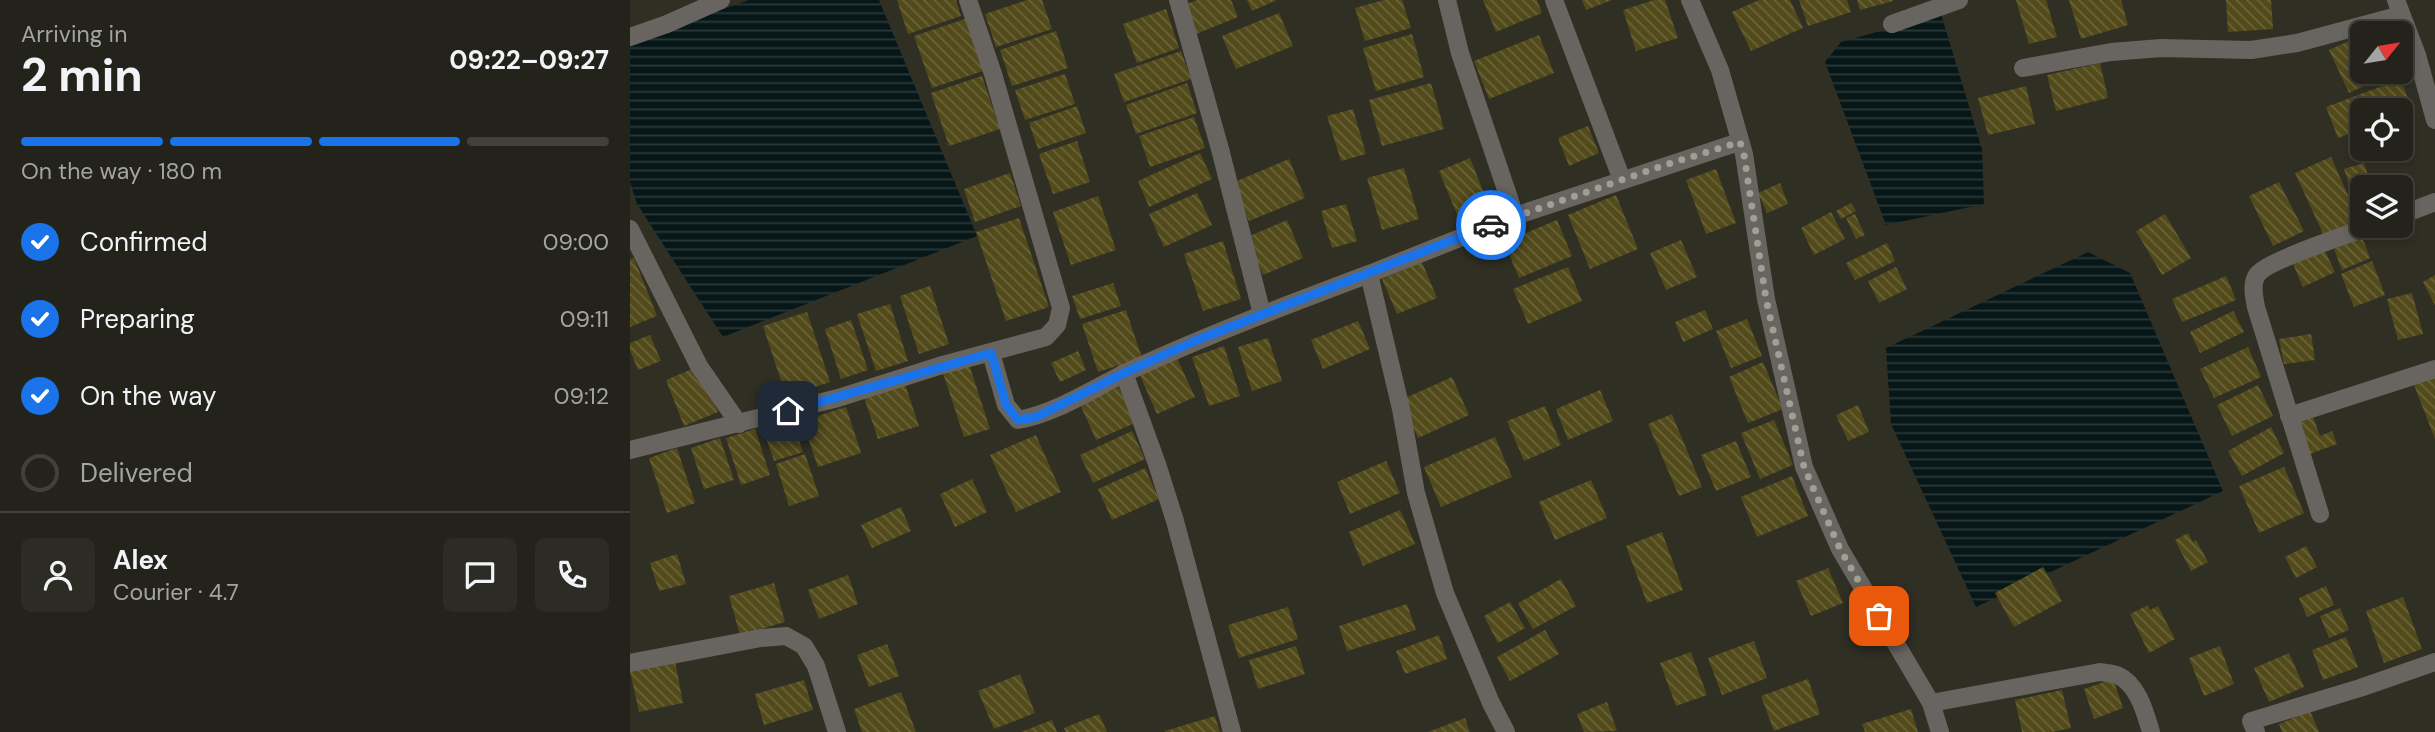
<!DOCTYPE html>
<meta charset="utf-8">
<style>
body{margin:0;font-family:"DM Sans",sans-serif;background:#2c2b24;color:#f1f3f6;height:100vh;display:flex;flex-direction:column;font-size:26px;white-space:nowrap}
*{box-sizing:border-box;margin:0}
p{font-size:23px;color:#a3a4a3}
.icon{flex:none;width:38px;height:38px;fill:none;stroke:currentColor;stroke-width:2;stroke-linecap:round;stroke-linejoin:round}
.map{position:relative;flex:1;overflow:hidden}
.drawer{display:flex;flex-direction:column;background:#24231b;width:630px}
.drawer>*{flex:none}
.needle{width:46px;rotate:60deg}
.controls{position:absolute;left:1720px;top:21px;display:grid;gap:14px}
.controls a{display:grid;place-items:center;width:63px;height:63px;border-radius:10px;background:#24231b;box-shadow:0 4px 10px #0003,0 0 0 2px #41403a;font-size:35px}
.pin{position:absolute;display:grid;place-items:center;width:60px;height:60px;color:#fff;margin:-30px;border-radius:14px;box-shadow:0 4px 10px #0006}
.courier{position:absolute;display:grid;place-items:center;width:70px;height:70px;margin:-35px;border:5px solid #1a73e8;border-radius:50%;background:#fff;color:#222;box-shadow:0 2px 9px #0007}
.headline em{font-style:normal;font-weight:700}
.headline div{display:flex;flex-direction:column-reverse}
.headline{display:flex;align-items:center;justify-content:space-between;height:119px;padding:0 21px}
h1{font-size:46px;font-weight:700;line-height:52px}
.bar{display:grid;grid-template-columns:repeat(4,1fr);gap:10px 7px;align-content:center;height:84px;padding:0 21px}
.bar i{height:9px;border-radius:5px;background:#41403a}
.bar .on{background:#1a73e8}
.bar p{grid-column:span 4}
.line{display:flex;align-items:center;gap:18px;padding:0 21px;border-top:2px solid #41403a}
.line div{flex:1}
.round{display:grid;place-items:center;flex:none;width:74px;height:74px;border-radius:10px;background:#2c2b24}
ol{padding:0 21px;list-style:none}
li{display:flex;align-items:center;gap:21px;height:77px}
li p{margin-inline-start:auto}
li .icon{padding:7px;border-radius:50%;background:#1a73e8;color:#fff;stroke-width:4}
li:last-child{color:#a3a4a3}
li i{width:38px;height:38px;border:4px solid #41403a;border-radius:50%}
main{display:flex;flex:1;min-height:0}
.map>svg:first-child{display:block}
.water{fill:url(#water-rules)}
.building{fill:url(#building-back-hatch)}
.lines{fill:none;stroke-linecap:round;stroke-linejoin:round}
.minor{stroke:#686560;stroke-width:18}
.done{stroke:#a09f96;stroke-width:7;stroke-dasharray:0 12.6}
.route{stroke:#1a73e8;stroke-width:9}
</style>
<main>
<section class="drawer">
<div class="headline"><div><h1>2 min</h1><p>Arriving in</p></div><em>09:22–09:27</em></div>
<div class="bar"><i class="on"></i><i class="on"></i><i class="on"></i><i></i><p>On the way · 180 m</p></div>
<ol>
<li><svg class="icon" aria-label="check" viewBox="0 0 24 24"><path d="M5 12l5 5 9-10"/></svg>Confirmed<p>09:00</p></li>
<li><svg class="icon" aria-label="check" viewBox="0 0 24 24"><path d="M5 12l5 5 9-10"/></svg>Preparing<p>09:11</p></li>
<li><svg class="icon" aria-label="check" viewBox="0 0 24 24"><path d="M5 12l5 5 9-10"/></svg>On the way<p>09:12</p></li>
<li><i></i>Delivered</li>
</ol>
<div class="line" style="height:126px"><a class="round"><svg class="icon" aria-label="person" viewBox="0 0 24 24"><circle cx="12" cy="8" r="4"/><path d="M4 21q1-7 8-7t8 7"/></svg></a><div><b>Alex</b><p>Courier · 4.7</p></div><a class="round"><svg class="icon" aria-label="chat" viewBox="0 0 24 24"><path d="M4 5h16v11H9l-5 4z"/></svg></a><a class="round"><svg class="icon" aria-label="phone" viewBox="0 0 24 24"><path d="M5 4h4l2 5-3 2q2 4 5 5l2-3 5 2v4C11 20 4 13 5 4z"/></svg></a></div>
</section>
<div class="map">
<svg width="1805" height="732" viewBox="0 0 1805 732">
<defs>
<pattern id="water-rules" width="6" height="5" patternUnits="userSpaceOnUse" patternTransform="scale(1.75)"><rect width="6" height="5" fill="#071718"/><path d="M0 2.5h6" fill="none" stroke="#2b3839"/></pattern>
<pattern id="building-back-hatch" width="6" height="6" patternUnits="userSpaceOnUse" patternTransform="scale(1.75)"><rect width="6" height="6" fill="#524a1a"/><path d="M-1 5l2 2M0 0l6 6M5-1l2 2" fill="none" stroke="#6a643a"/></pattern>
</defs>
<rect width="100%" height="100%" fill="#302f24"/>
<g class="water">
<path d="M119 0H249L347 236 93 337 7 204 0 182V42Z"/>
<path d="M1311 14 1352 149 1354 204 1256 225 1195 62 1211 42Z"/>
<path d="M1458 252 1500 273 1593 491 1346 607 1261 424 1256 348Z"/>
</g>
<g class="building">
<path d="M267 0H326L331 16 278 34Z"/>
<path d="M397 0H412L422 29 366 47 355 14Z"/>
<path d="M567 0H601L608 17 566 34 554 5Z"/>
<path d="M617 0H647L622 11Z"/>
<path d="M754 0H772L781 28 735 41 725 8Z"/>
<path d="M853 0H907L912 13 866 32Z"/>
<path d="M952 0H982L956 10Z"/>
<path d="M1024 0H1035L1048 38 1006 51 993 10Z"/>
<path d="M1129 0H1160L1173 28 1121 51 1102 12Z"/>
<path d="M1169 0H1217L1221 12 1178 26Z"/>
<path d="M1227 0H1263V1L1230 10Z"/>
<path d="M1386 0H1416L1427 37 1399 44Z"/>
<path d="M1439 0H1491L1498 25 1451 39Z"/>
<path d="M1596 0H1641L1643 29 1598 32Z"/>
<path d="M536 9 549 48 507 63 493 24Z"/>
<path d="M649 13 663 46 606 69 592 36Z"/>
<path d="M338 18 356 70 302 88 284 36Z"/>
<path d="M426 31 438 68 382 86 370 50Z"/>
<path d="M782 34 794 77 746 91 733 48Z"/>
<path d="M909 35 924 73 859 99 844 61Z"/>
<path d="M1732 35V72H1764L1719 93 1699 50Z"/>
<path d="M551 51 561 79 494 102 484 74Z"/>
<path d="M1470 63 1478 98 1426 111 1417 75Z"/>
<path d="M435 74 445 104 395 120 385 90Z"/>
<path d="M352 76 370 129 319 146 301 93Z"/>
<path d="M1771 79 1782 110 1771 114V110H1732V129L1708 138 1696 107Z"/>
<path d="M557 83 567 113 506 134 496 105Z"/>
<path d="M801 83 814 129 752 146 739 100Z"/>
<path d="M1396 86 1405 124 1358 135 1348 98Z"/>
<path d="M447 106 456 133 408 149 399 123Z"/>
<path d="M723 109 736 154 711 161 697 116Z"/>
<path d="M564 117 575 148 520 167 509 136Z"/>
<path d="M958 126 969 153 939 166 928 138Z"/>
<path d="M447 141 460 182 423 194 409 154Z"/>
<path d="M570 153 582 179 519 207 508 181Z"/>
<path d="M1701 157 1729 220 1694 236 1665 173Z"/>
<path d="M840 158 861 211 831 224 809 171Z"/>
<path d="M659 159 675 198 619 221 602 183Z"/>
<path d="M1734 163 1742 187H1732V208L1728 210 1714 169Z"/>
<path d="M774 168 789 219 752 230 737 178Z"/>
<path d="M1086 169 1106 223 1076 234 1056 180Z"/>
<path d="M380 173 391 206 345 222 334 189Z"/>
<path d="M1649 182 1674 231 1643 246 1619 196Z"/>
<path d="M1150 183 1158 204 1137 213 1128 193Z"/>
<path d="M567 193 582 225 534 247 519 214Z"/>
<path d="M986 195 1008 249 960 269 938 215Z"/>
<path d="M468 196 486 250 441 265 423 212Z"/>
<path d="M1221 203 1226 211 1211 219 1206 211Z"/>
<path d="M716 204 727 241 702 248 691 211Z"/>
<path d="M1201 212 1215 239 1184 255 1171 228Z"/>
<path d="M1225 214 1235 235 1226 239 1216 218Z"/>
<path d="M1535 214 1561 258 1532 275 1506 231Z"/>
<path d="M389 218 419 307 376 321 346 232Z"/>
<path d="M657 220 673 258 633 275 617 237Z"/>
<path d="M927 220 942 256 889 278 874 242Z"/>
<path d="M1732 237 1740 258 1712 270 1704 249Z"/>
<path d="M1051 240 1067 277 1036 290 1020 253Z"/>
<path d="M593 241 611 299 573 311 554 254Z"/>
<path d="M1257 243 1265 261 1225 280 1216 263Z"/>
<path d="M1694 249 1705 272 1673 287 1663 264Z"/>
<path d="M4 258 27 316 0 327V259Z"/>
<path d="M1742 261 1755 295 1724 307 1711 274Z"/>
<path d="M792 262 807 298 767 314 752 279Z"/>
<path d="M938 267 952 301 898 324 883 289Z"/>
<path d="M1266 267 1277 289 1249 303 1238 281Z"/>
<path d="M1805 275V305L1793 282Z"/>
<path d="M1596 276 1606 300 1552 322 1542 299Z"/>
<path d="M483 283 491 306 450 319 442 296Z"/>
<path d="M300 286 319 344 289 354 270 296Z"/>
<path d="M1782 293 1793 334 1768 340 1757 299Z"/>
<path d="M260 304 278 361 246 371 227 314Z"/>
<path d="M496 310 512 358 468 372 452 324Z"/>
<path d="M1075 310 1083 329 1053 342 1045 322Z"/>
<path d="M1603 311 1614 332 1570 353 1560 332Z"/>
<path d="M177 312 200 382 156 396 133 326Z"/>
<path d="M1117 319 1132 356 1101 368 1086 331Z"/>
<path d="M221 320 238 370 211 379 195 329Z"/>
<path d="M728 321 740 349 693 369 681 340Z"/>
<path d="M1681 334 1685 360 1654 364 1649 339Z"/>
<path d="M20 335 31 361 8 370 0 350V343Z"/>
<path d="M638 338 652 381 622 391 608 347Z"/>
<path d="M594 346 610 396 579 406 562 357Z"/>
<path d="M1618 347 1631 377 1584 398 1570 369Z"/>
<path d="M448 351 456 370 430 382 421 363Z"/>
<path d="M545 354 565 397 527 414 508 371Z"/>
<path d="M338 361 360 429 334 437 312 370Z"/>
<path d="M1133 362 1153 409 1118 423 1099 377Z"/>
<path d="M69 366 88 412 54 426 36 380Z"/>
<path d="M822 377 839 415 788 438 771 400Z"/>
<path d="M1805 377V439L1784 385Z"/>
<path d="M275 384 289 426 248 439 234 397Z"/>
<path d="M1628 385 1643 416 1602 436 1587 405Z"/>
<path d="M489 387 505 423 466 440 450 404Z"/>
<path d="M970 390 983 421 938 440 926 409Z"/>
<path d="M1228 405 1239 432 1218 441 1206 415Z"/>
<path d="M915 406 931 445 894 461 877 421Z"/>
<path d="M216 407 231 453 188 467 172 421Z"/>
<path d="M1042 414 1072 487 1049 496 1018 424Z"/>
<path d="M1682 414 1690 436 1702 431 1707 444 1680 454 1667 419Z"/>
<path d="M162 420 173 452 144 461 133 429Z"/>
<path d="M1144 420 1163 465 1130 479 1111 433Z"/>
<path d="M1641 427 1654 453 1612 476 1598 451Z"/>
<path d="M125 429 140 475 111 485 96 438Z"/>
<path d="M502 431 515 459 463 483 450 455Z"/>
<path d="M406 435 431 492 386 512 360 455Z"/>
<path d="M865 437 882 477 811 507 794 467Z"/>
<path d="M90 438 104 480 74 489 61 448Z"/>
<path d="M1106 441 1121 477 1086 491 1071 455Z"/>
<path d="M47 448 65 503 37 513 19 458Z"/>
<path d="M175 454 189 496 159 506 146 464Z"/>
<path d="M756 461 770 493 720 514 707 482Z"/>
<path d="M1654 467 1674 513 1629 533 1609 486Z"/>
<path d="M515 468 529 499 482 520 468 489Z"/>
<path d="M1162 476 1178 516 1127 537 1111 497Z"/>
<path d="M342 479 357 512 325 527 310 494Z"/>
<path d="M961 480 977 518 925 540 909 502Z"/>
<path d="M271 507 281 531 242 548 231 525Z"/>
<path d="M770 510 785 544 733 566 719 532Z"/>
<path d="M1032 532 1053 590 1017 603 996 546Z"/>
<path d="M1558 533 1563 542 1566 540 1578 562 1561 571 1545 540Z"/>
<path d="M1676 546 1687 567 1666 578 1655 557Z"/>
<path d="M47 554 56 584 29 591 20 563Z"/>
<path d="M1413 567 1432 601 1384 627 1365 593Z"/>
<path d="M1198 568 1213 603 1181 616 1166 581Z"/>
<path d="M218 575 228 604 189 619 178 590Z"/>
<path d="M931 579 946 606 903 629 888 603Z"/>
<path d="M144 583 155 622 110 635 99 596Z"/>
<path d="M1696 586 1704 605 1677 617 1669 598Z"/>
<path d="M1773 597 1792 649 1754 663 1736 611Z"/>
<path d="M880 602 895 628 868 643 854 616Z"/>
<path d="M777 604 786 630 717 651 709 626Z"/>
<path d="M1518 605 1520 610 1528 606 1545 639 1519 653 1500 614Z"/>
<path d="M658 607 668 639 609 658 598 625Z"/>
<path d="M1710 608 1719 630 1699 638 1690 616Z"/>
<path d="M915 630 929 654 880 681 867 657Z"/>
<path d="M809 635 817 659 775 674 766 651Z"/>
<path d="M1716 637 1728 667 1693 680 1682 650Z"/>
<path d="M1124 641 1137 678 1092 695 1078 658Z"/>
<path d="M257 644 269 676 239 687 227 655Z"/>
<path d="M666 646 675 674 628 689 619 660Z"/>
<path d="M1590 646 1604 684 1574 696 1559 658Z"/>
<path d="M1061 652 1077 695 1046 706 1030 663Z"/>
<path d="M1659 653 1674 687 1639 702 1624 668Z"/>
<path d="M45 661 53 703 9 712 0 671Z"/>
<path d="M390 674 405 713 364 729 348 691Z"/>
<path d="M1178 679 1190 714 1144 731 1131 696Z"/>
<path d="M1483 679 1493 708 1464 719 1454 689Z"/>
<path d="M174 680 183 710 134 725 125 694Z"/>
<path d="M1432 690 1441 728 1422 732H1392L1385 700Z"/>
<path d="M271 692 286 732H232L224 709Z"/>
<path d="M977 702 987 731 954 732 947 714Z"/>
<path d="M1281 709 1288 732H1235L1232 724Z"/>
<path d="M1680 711 1689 732H1652L1649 724Z"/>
<path d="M469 714 477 732H436L434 728Z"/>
<path d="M585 716 590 732H535V731Z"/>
<path d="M835 718 840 732H798Z"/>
<path d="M422 720 427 732H391Z"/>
</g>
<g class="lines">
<g class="minor">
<path d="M548 0 590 149 632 314"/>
<path d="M817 0 830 53 885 216"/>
<path d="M924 0 992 180"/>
<path d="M1060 0 1090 70 1114 154 1136 299 1174 467 1210 549 1301 703 1310 732"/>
<path d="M1766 0 1787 55 1805 120"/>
<path d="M1262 24 1329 0"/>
<path d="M0 37 37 24 91 0"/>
<path d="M1393 68 1481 52 1531 48 1621 50 1667 43 1771 15"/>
<path d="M1771 215 1805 202"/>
<path d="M0 229 69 366 109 424"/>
<path d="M739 274 885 216 1109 142"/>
<path d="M361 353 376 405 388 420C429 413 471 383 510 366 585 332 662 303 739 274L771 409 786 493 815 593 861 703 876 732"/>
<path d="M494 373 527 464 545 521 602 732"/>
<path d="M1659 416 1805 369"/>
<path d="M0 450 208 398 309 366 416 337 427 325 431 308 363 74 338 0"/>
<path d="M1690 514 1626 307C1624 297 1621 284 1627 275 1636 261 1722 233 1742 226"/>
<path d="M0 663 131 638 156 636 174 646 186 666 207 732"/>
<path d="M1301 703 1470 672C1475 673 1482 673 1487 675 1508 684 1515 712 1521 732"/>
<path d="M1626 732 1621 721 1730 688 1805 662"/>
</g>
</g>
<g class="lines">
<path class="done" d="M861 225 1035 165 1110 142 1114 155 1136 299 1174 467 1210 549 1249 616"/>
<path class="route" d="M158 411 361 353 376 405 388 420 406 417 494 373 567 340 861 225"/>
</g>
</svg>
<div class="controls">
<a><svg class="needle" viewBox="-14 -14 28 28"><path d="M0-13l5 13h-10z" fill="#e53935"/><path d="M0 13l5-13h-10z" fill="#a3a4a3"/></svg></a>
<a><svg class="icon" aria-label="locate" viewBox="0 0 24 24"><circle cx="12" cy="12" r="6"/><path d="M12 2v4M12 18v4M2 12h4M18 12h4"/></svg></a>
<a><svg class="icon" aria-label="layers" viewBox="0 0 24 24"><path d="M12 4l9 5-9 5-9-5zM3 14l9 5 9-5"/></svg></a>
</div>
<div class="pin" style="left:1249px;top:616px;background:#ea580c"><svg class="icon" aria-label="bag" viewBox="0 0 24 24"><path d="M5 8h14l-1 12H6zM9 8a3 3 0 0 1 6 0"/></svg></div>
<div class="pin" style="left:158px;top:411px;background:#1f2937"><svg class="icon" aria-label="home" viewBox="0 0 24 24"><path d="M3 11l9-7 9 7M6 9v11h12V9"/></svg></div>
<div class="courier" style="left:861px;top:225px"><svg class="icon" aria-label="car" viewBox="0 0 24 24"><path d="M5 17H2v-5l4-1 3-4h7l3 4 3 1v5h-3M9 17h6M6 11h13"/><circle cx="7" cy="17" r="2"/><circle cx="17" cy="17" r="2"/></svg></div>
</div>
</main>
